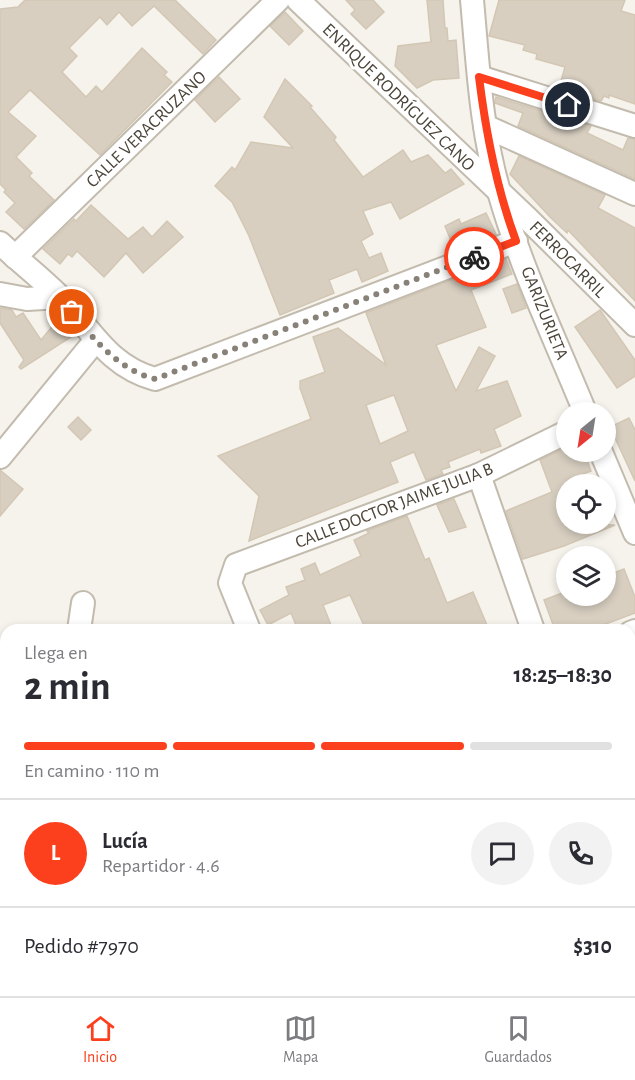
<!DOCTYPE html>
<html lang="es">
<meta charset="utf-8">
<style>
body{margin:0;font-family:"Alegreya Sans",sans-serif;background:#f2f2f3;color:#2b2b33;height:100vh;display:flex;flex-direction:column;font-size:22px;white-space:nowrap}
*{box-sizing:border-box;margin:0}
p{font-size:20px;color:#7c7c81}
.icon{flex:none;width:33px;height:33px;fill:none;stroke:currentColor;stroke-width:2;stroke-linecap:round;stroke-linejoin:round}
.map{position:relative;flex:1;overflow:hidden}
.details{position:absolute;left:0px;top:624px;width:636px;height:372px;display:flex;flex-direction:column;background:#fff;border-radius:18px 18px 0 0;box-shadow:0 3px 9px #0003}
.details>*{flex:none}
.needle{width:39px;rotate:210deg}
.buttons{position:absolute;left:556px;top:402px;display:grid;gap:12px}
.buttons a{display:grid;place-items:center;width:60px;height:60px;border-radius:50%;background:#fff;box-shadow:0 3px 9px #0003;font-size:30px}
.pin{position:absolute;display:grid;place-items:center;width:51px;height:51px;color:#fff;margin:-26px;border:3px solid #fff;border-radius:50%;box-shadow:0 2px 6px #0007}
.courier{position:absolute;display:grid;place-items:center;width:60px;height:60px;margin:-30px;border:4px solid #fc3f1d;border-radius:50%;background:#fff;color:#222;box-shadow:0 2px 8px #0007}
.head em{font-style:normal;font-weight:600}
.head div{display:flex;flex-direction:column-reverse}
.head{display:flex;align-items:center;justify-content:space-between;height:102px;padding:0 24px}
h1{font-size:39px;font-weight:600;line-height:45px}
.bar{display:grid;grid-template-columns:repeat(4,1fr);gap:9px 6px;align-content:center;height:72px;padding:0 24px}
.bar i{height:8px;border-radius:4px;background:#e1e1e2}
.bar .on{background:#fc3f1d}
.bar p{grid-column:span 4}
.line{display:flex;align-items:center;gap:15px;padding:0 24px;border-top:2px solid #e1e1e2}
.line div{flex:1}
.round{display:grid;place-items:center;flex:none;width:63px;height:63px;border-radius:32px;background:#f2f2f3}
.tab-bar{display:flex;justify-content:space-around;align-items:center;height:84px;border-top:2px solid #e1e1e2;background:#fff;font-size:16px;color:#7c7c81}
.tab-bar a{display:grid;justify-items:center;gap:3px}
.tab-bar .on{color:#fc3f1d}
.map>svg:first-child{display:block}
.education{fill:#efe8d6}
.green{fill:#d2eab5}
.building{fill:#d8cfc1;stroke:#d3c7b4;stroke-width:1.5;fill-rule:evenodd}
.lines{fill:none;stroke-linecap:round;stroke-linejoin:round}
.minor-casing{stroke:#c2bbae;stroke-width:26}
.minor{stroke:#fff;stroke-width:22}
.done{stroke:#878178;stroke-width:6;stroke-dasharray:0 10.8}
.route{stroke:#fc3f1d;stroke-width:8}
.labels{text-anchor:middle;stroke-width:6;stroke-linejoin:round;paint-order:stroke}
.street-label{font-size:18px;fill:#4b4439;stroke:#fff}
</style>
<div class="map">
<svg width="635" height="996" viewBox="0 0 635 996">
<rect width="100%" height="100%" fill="#f6f3ec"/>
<g class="education">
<path d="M635 734V931L630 933V736Z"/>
<path d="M409 990H480L464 996H412Z"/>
</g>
<path class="green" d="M635 963V996H605L603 990H630V965Z"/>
<g class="building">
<path d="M25 0H175L216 40 203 54 154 6 132 26 119 12 107 25 100 17 69 48 77 56 62 72 86 97 96 86 102 92 142 48 167 72 164 75 172 82 100 155 30 90 8 112 36 136 16 157 32 173 29 176 54 200 24 229 6 212 15 203 4 192 6 190 0 184V9L18 7Z"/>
<path d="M346 0H373L384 12 366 29 351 14 355 10Z"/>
<path d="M427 0H443L445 28H447L448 41 456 40 459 78 433 80 417 88 395 66 398 46 431 42Z"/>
<path d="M499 0H625L621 11 635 15V104L609 95V98L604 96 601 101 559 88 565 67 536 59 537 54 523 50 525 45 489 36Z"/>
<path d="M285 12 303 31 289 45 270 26Z"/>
<path d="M219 77 240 99 215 122 195 100Z"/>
<path d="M285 79 312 106 310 107 336 137 334 140 363 177 403 150 411 162 428 155 445 173 451 169 464 184 400 219 391 202 363 211 373 234 361 241 369 258 381 253 388 271 362 282 357 269 329 280 334 293 280 315 249 236 232 202 215 186 232 167 235 170 251 142 293 148 264 117Z"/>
<path d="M496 97 591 126 587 133 623 150 628 138 635 139V179L518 126 523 113 495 103Z"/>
<path d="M519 156 605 195 598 208 635 228V301L568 230 567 233 551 218 510 174Z"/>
<path d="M91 205 128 239 143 227 152 237 167 221 183 237 143 273 126 253 104 277 77 251 72 257 68 254 60 264 43 249 74 219 76 221Z"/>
<path d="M486 213 496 234 455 250 445 226 459 219 461 224Z"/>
<path d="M506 259 512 274 471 290 486 327 436 345 456 391 479 347 495 356 476 391 507 381 521 416 494 429 501 446 481 453 480 449 448 462 450 467 441 470 443 474 426 480 414 452 390 462 398 482 249 541 259 496 218 456 311 419 300 388V381L325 372 313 337 338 328 386 365 366 313ZM394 395 408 431 380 444 366 405Z"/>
<path d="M517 284 526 308 512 313 503 289Z"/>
<path d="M0 308 12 310 16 317 23 313 41 340 55 323 71 337 21 369 19 367 24 360 0 323Z"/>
<path d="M600 310 635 360V376L617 388 575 327Z"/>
<path d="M78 417 91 430 81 440 68 427Z"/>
<path d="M629 418 635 430V481L610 427Z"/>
<path d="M567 447V452H584L591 471 567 480V524L615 525 564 546 523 559 506 511 552 492 540 460Z"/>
<path d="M0 470 23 489 0 516Z"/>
<path d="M454 499 466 527 449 532 437 505Z"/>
<path d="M407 516 425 560 429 558 447 603 473 592 489 630H366L350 595 323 605 333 630H298L291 613 268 625 260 610 289 595 286 587 305 580 301 569 315 563 320 575 361 556 354 540 369 533 367 531Z"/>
<path d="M624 569 635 597V613L590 630H555L544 600 567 591V596H606V576Z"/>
</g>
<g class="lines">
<g class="minor-casing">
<g id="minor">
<path d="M298 0 528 219 635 325"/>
<path d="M472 0C478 65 481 132 500 195 521 268 556 341 585 412"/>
<path d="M479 77 635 126"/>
<path d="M485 126 635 194"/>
<path d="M0 243C19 261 40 277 59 296 90 327 107 366 155 379L516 241"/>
<path d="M15 257 278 0"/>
<path d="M0 294 27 299 60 297"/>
<path d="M601 452 635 533"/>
<path d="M0 457 95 341"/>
<path d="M479 475 533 630"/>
<path d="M79 630 83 603"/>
<path d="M249 630 230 583 236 565 479 475 567 432"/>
<path d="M630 633 635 631"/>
<path d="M287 990 293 996"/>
<path d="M329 990 332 996"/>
<path d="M402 990 405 996"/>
</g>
</g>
<use href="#minor" class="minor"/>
</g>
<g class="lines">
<path class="done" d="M72 312C94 340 119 370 155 379L474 257"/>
<path class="route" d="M474 257 516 241C496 187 486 134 479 77L568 105"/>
</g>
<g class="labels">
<g class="street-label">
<text transform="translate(399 97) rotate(44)" y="6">ENRIQUE RODRÍGUEZ CANO</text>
<text transform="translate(146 129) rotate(-44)" y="6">CALLE VERACRUZANO</text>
<text transform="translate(568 259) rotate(45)" y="6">FERROCARRIL</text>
<text transform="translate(545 313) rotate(68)" y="6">GARIZURIETA</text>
<text transform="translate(394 505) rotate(-21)" y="6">CALLE DOCTOR JAIME JULIA B</text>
</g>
</g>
</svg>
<div class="buttons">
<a><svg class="needle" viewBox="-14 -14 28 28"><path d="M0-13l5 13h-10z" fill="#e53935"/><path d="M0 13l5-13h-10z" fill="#7c7c81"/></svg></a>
<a><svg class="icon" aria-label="locate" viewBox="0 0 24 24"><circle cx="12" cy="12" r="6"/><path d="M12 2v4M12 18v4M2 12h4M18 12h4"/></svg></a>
<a><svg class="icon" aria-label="layers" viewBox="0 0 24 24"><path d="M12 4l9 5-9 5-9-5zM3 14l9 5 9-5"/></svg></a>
</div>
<div class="pin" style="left:72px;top:312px;background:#ea580c"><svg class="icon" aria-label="bag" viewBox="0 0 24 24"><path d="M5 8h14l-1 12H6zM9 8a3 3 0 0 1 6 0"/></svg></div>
<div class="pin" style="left:568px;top:105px;background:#1f2937"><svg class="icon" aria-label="home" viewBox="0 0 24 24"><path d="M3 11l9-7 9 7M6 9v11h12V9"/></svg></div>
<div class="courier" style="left:474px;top:257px"><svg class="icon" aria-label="bike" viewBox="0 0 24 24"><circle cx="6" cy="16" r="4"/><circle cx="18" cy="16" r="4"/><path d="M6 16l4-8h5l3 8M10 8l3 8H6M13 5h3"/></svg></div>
<section class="details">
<div class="head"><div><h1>2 min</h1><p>Llega en</p></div><em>18:25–18:30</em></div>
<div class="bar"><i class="on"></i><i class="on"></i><i class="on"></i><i></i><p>En camino · 110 m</p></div>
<div class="line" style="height:108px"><b class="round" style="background:#fc3f1d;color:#fff">L</b><div><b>Lucía</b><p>Repartidor · 4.6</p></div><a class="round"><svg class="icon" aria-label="chat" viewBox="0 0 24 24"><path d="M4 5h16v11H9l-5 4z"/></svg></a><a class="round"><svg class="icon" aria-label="phone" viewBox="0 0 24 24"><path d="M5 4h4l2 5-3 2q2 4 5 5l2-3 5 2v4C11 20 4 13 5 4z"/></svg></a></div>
<div class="line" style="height:78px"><div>Pedido #7970</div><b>$310</b></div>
</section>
</div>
<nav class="tab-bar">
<a class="on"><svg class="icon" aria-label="home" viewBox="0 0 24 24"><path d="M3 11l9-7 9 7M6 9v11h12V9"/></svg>Inicio</a>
<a><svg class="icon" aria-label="map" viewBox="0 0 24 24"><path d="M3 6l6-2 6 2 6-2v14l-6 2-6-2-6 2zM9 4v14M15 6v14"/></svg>Mapa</a>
<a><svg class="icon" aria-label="saved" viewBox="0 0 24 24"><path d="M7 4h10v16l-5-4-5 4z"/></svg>Guardados</a>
</nav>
